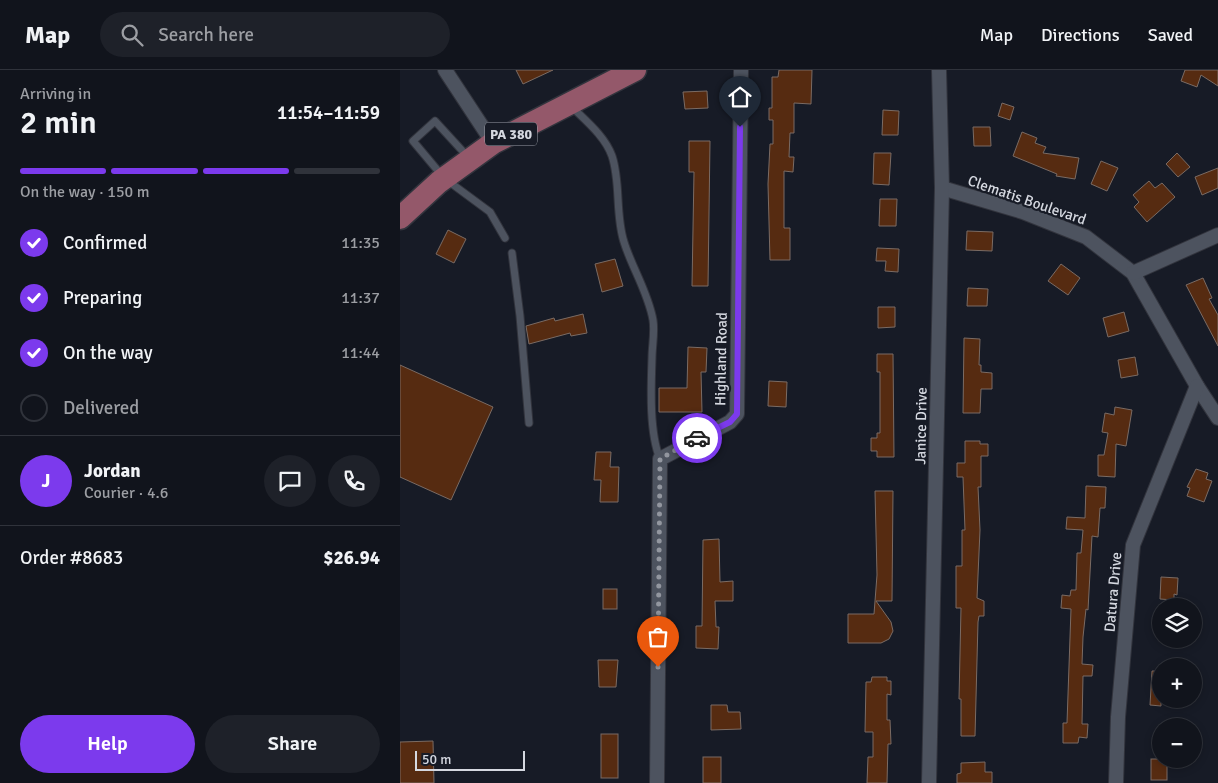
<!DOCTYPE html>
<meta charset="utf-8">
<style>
body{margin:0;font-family:Signika,sans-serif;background:#1e2129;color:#f1f3f6;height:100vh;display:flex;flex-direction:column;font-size:19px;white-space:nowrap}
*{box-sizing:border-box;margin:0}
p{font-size:16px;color:#9c9ea3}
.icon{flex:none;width:28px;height:28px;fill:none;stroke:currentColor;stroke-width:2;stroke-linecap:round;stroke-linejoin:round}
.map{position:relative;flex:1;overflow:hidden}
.panel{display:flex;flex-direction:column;background:#11141c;width:400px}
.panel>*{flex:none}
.controls{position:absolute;left:752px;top:528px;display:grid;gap:10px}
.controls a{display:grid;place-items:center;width:50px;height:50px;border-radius:50%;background:#11141c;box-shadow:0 2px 8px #0003,0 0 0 1px #30333b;font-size:25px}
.scale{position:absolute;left:15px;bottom:12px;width:110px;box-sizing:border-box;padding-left:5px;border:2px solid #d5d8e0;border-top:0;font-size:14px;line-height:18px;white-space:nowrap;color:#d5d8e0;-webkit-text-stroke:4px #171b26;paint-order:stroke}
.pin{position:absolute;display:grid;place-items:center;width:42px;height:42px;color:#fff;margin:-51px -21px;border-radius:50% 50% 50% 0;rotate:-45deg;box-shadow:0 0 5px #0007}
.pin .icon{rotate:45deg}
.courier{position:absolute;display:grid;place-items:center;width:50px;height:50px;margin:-25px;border:4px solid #7c3aed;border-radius:50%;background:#fff;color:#222;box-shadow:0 1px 6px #0007}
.headline em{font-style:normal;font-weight:600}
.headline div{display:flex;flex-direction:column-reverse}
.headline{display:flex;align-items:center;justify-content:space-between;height:85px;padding:0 20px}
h1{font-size:32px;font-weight:600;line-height:38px}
.bar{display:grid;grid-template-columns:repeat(4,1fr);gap:8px 5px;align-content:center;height:60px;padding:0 20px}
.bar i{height:6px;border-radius:4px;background:#30333b}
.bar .selected{background:#7c3aed}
.bar p{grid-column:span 4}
.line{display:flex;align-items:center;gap:12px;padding:0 20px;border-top:1px solid #30333b}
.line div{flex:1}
.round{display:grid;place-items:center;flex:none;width:52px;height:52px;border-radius:26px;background:#1e2129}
ol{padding:0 20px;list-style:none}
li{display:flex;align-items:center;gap:15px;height:55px}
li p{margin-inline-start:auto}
li .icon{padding:5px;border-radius:50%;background:#7c3aed;color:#fff;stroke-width:4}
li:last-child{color:#9c9ea3}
li i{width:28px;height:28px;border:2px solid #30333b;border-radius:50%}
.cta{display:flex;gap:10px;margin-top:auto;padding:10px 20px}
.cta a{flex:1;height:58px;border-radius:30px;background:#7c3aed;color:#fff;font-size:20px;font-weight:600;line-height:58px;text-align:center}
.cta a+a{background:#1e2129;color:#f1f3f6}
header{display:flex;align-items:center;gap:30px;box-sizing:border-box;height:70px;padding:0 25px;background:#11141c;border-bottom:1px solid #30333b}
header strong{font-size:24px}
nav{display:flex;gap:28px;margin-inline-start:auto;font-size:18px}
.search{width:350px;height:45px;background:#1e2129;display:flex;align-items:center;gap:12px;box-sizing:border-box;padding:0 18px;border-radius:28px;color:#9c9ea3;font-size:19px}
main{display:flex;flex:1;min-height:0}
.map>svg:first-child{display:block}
.building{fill:#562b11;stroke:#7a6b64}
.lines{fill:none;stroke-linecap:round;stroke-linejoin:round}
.lane-casing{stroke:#32343d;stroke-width:9}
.street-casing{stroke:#32343d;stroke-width:16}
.primary-casing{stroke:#32343d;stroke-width:25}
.lane{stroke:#4d535f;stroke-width:7}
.street{stroke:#4d535f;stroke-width:14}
.primary{stroke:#94586a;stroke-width:22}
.done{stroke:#92969f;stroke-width:5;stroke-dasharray:0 9}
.route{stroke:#7c3aed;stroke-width:6}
.labels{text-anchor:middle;stroke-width:4.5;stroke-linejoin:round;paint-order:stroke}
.shield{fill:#171b26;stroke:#9c9fa8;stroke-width:1}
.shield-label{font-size:14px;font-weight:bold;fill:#d5d8e0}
.street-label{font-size:15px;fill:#d5d8e0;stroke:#171b26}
</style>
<header>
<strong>Map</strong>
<div class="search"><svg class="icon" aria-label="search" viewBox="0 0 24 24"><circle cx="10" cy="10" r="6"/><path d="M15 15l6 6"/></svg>Search here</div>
<nav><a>Map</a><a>Directions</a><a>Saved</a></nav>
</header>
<main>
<section class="panel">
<div class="headline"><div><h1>2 min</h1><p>Arriving in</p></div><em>11:54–11:59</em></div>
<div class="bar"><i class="selected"></i><i class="selected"></i><i class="selected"></i><i></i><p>On the way · 150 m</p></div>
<ol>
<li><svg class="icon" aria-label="check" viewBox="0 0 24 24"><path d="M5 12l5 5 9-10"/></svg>Confirmed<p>11:35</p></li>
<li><svg class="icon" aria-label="check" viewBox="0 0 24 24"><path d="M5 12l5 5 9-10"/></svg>Preparing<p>11:37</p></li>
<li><svg class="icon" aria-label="check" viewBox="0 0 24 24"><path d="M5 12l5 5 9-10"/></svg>On the way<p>11:44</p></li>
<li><i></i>Delivered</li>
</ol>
<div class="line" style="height:90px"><b class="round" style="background:#7c3aed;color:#fff">J</b><div><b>Jordan</b><p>Courier · 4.6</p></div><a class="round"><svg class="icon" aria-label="chat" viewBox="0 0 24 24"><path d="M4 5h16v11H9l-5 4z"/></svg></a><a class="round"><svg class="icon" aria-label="phone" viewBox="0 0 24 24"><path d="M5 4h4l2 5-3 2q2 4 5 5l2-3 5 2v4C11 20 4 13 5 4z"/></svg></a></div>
<div class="line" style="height:65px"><div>Order #8683</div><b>$26.94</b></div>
<div class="cta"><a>Help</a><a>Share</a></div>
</section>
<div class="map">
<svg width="818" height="713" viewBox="0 0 818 713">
<rect width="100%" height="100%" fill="#171b26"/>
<g class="building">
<path d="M116 0H153L123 14Z"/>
<path d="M379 0H412L411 34 394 33V63H390L389 87H394L393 102 384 101V158H390V190H370L368 114 370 74H373V50H369V38H372V7H378Z"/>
<path d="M785 0H818V16L801 5 797 17 781 11Z"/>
<path d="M307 21 308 38 285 39 283 22Z"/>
<path d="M602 33 614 37 610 50 598 46Z"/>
<path d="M483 40 499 41 498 65H482Z"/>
<path d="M573 57H590L591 76H574Z"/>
<path d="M622 62 637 68 635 73 646 77 643 83 679 88 675 109 656 106 657 104 613 86Z"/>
<path d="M289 71H310L308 216H292L294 102H289Z"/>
<path d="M474 83H491L489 115 473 114Z"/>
<path d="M777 83 790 97 778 107 766 94Z"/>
<path d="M701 91 718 98 707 121 691 114Z"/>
<path d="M818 98V118L802 125 795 107Z"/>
<path d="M749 111 755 118 762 113 775 127 747 152 734 137 739 132 733 125Z"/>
<path d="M480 129H497L496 156H479Z"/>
<path d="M48 160 66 169 54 193 36 184Z"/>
<path d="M567 161 593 162 592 181 566 180Z"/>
<path d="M477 178 499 179 498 202 485 201 486 191H476Z"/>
<path d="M215 189 223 216 202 222 195 194Z"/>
<path d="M661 194 680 208 668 225 648 211Z"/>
<path d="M803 208 812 228 809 229 818 245V276L786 215Z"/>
<path d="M568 218 588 219 587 236H567Z"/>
<path d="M478 237H495V257L478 258Z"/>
<path d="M724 242 729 261 708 267 703 248Z"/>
<path d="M183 244 187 263 171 266 170 263 129 274 126 256 154 248 155 251Z"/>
<path d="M564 268 580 269 579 295H581V302L592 303V319H581L580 343H563Z"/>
<path d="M288 277 307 278 306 302H301L302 342H259V318H287Z"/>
<path d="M477 284H493L494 387H477V381H471V368H477V363H480V302H477Z"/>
<path d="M735 287 738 305 721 308 718 290Z"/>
<path d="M0 295 93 337 51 430 0 407Z"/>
<path d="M369 311 387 312 386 337 368 336Z"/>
<path d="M715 337 732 340 726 376 716 374 715 407 698 406V385H704L708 363 702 362 705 343 714 345Z"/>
<path d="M565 371H580V374H588V386H581V417H578L580 460 577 528 584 531V546H579L578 552 575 666H561V629H559L561 538H556V496H562V460H565L563 407H557V393H565Z"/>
<path d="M196 382H211L210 397H219L218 432H200L201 410H194Z"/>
<path d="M796 399 808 403 806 409 812 411 804 432 787 426 790 418 787 417Z"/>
<path d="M686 416 706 417 705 438H700L698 467 692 466 688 540 686 539 683 567 682 594 693 595 692 606H683L682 654H688L687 668 679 667 678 673H663V653H667L671 539 661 538 662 525 670 526 671 520H676L677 483H681L683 460 666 459 667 447 685 448Z"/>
<path d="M475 421H493L492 531H476L491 552 493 561 489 569 481 573H448V544H474L477 505Z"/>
<path d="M319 469 320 512 333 511V531H315L316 557H319L318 579 296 578V556H302L303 470Z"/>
<path d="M761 507 778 508 777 525 774 524V530L760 529Z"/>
<rect x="203" y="519" width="14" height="20"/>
<path d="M198 590H218L216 617H199Z"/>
<path d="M752 601H761V636L750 635Z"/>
<path d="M472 607H487V611H491V625L487 624V650H490L491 674H488L487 713H467L468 687H473V662H465L466 612H471Z"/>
<path d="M311 635H327L328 642H340L341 659 311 660Z"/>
<rect x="201" y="664" width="17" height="44"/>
<path d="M33 671 34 713H0V672Z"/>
<rect x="303" y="687" width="18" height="26"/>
<rect x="751" y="689" width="16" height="21"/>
<path d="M585 692V702H592V713H557V704L561 703V693Z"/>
</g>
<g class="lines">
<g class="lane-casing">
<g id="lane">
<path d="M171 36C185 50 205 66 212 86 221 113 215 144 224 172 232 198 248 222 253 250 255 262 252 276 252 288 251 317 249 362 260 389"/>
<path d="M68 87 35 51 13 71 44 108 90 142 105 168"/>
<path d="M112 183 120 246 129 353"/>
</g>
</g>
<g class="street-casing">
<g id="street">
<path d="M45 0 93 73"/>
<path d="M542 118 623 142 686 167 733 203 797 316 818 348"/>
<path d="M733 203 818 165"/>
<path d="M257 713 260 389 330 352 337 344 341 0"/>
<path d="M529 713 542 118 539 0"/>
<path d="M716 713 718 647 733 475 797 316"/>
</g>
</g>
<g class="primary-casing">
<path id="primary" d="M0 148 39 112 93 73 235 0"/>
</g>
<use href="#lane" class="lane"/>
<use href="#street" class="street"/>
<use href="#primary" class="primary"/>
</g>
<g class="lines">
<path class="done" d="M258 597 260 389 297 368"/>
<path class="route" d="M297 368 330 352 337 344 340 57"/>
</g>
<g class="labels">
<rect class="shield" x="85" y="52.5" width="52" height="23" rx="4"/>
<g class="shield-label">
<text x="111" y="69">PA 380</text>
</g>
<g class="street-label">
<text transform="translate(627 130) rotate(19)" y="5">Clematis Boulevard</text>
<text transform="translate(321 289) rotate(-89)" y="5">Highland Road</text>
<text transform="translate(521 356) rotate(-89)" y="5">Janice Drive</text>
<text transform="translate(713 522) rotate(-85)" y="5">Datura Drive</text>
</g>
</g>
</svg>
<div class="controls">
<a><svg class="icon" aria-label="layers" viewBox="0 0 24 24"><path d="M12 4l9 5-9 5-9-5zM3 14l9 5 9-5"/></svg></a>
<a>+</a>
<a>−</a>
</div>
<div class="scale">50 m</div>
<div class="pin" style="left:258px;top:597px;background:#ea580c"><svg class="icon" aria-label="bag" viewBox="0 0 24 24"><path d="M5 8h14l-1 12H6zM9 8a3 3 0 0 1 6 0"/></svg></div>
<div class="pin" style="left:340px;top:57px;background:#1f2937"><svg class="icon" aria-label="home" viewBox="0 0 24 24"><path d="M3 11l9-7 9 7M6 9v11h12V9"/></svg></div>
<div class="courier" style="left:297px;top:368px"><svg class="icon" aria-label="car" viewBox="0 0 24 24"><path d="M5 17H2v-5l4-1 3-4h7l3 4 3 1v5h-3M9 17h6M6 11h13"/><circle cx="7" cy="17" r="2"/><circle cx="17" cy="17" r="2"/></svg></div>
</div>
</main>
